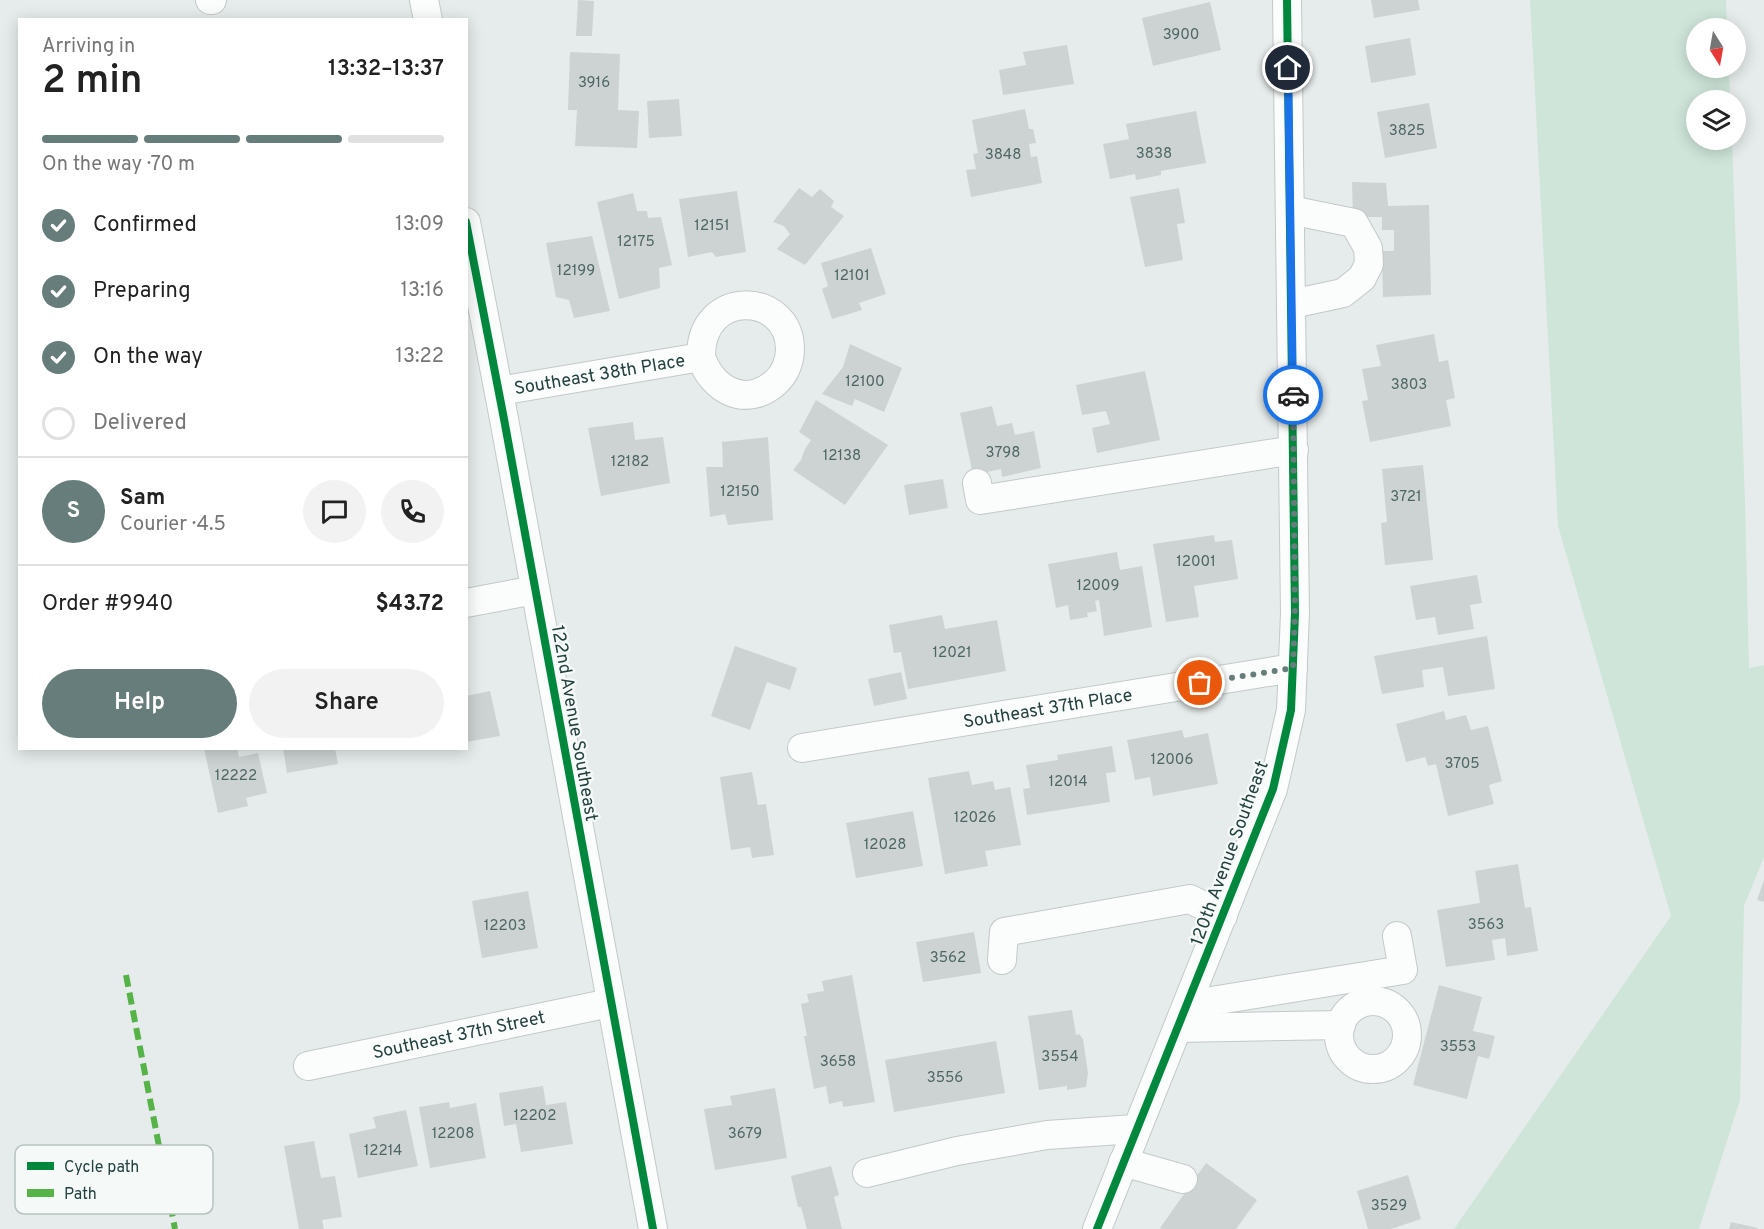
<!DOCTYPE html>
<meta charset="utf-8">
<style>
body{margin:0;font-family:Overpass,sans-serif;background:#f2f2f2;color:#222;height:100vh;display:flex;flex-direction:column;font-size:22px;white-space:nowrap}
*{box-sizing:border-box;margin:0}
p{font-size:20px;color:#767676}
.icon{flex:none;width:33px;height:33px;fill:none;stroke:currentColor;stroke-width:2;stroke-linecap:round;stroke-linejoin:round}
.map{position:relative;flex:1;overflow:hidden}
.side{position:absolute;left:18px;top:18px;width:450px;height:732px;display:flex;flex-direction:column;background:#fff;border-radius:0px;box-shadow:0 3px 15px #0003}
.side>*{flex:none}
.needle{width:39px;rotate:169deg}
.buttons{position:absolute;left:1686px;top:18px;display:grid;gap:12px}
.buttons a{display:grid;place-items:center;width:60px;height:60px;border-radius:50%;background:#fff;box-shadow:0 3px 15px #0003;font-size:30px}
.pin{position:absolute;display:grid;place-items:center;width:51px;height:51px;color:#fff;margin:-26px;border:3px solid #fff;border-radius:50%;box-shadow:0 2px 6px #0007}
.courier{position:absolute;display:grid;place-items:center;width:60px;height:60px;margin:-30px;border:4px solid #1a73e8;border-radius:50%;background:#fff;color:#222;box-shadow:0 2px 8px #0007}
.head em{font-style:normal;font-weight:600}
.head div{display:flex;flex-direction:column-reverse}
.head{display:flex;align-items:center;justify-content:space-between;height:102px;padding:0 24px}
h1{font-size:39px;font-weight:600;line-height:45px}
.bar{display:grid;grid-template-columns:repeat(4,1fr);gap:9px 6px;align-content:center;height:72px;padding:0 24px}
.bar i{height:8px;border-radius:4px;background:#e0e0e0}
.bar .on{background:#677d7b}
.bar p{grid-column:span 4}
.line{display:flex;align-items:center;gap:15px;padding:0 24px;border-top:2px solid #e0e0e0}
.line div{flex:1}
.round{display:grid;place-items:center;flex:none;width:63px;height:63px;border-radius:32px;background:#f2f2f2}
ol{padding:0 24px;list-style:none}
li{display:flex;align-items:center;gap:18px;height:66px}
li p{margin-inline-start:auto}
li .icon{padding:6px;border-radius:50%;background:#677d7b;color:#fff;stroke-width:4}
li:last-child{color:#767676}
li i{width:33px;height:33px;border:3px solid #e0e0e0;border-radius:50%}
.action{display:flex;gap:12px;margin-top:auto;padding:12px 24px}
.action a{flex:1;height:69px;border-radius:36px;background:#677d7b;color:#fff;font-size:24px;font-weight:600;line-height:69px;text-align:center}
.action a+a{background:#f2f2f2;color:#222}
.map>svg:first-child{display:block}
.green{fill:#cfe5da}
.building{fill:#cdd3d2}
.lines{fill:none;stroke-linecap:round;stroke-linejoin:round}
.minor-casing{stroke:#c3c9c8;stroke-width:30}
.minor{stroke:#fbfcfc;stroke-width:28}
.quiet{stroke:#55b347;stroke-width:6;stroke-dasharray:12 6;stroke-linecap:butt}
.cycleway-casing{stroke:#f5faf9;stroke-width:11}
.cycleway{stroke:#00873e;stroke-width:8}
.done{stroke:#677d7b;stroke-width:6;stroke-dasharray:0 10.8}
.route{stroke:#1a73e8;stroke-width:8}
.labels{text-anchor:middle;stroke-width:4.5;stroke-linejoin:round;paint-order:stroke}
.number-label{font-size:15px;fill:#4e6664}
.street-label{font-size:18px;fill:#23413f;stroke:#f5faf9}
.key{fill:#f5faf9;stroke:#b6c2c1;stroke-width:1.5}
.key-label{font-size:16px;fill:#23413f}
</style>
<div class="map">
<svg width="1764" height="1229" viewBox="0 0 1764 1229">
<rect width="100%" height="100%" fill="#e6eceb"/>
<path class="green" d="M1530 0H1726L1727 28H1696V68H1729L1730 100H1696V140H1732L1745 500 1749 668 1764 665V857L1744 906 1740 1100 1699 1229H1454L1671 916 1558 526Z"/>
<g class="building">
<path d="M578 0 594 1 592 36H576Z"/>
<path d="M1371 0H1418L1420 10 1374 18Z"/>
<path d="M1210 2 1221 50 1153 66 1142 18Z"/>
<path d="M1410 38 1416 75 1371 83 1365 46Z"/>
<path d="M1067 45 1074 84 1003 95 999 70 1026 65 1023 52Z"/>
<path d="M570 52 620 54 618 110 639 111 637 148 575 146 577 110H568Z"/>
<path d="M679 99 682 136 649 138 647 101Z"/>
<path d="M1429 103 1437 148 1385 158 1377 112Z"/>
<path d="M1025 109 1029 129H1033L1036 143 1029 144 1031 157 1037 156 1042 183 971 197 966 170 976 169 973 154 978 153 972 120Z"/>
<path d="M1196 111 1206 163 1161 171V175L1136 180 1135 174 1110 179 1103 144 1129 139 1126 124Z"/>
<path d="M1352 182 1386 183 1388 206 1429 205 1431 295 1383 297 1382 251H1394V230H1382V217H1353Z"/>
<path d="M799 188 812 197 820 189 834 201 831 207 844 216 805 265 777 249 790 234 784 226 773 222Z"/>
<path d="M1179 188 1185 223 1177 224 1183 260 1145 267 1130 197Z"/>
<path d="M737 191 746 252 716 257 712 252 688 257 679 199Z"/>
<path d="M633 193 637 211H647L648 218 661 217 672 265 659 268 660 288 619 299 597 202Z"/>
<path d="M592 236 610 311 574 318 569 300 556 297 546 243Z"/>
<path d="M871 248 886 294 859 303 862 310 832 319 822 289 828 286 821 263Z"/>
<path d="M1434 334 1439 362 1448 360 1455 398 1446 400 1451 426 1370 442 1362 401 1368 400 1362 369 1381 366 1376 345Z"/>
<path d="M850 344 902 368 884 412 855 399 852 406 822 394 843 367Z"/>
<path d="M1145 371 1160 440 1097 453 1092 428 1110 424 1106 411 1082 415 1076 385Z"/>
<path d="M816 400 888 445 845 505 793 470 801 460 805 449 811 440 799 432Z"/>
<path d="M992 406 997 426 1012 423 1015 435 1034 431 1041 468 1002 477 1001 469 973 475 960 413Z"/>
<path d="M633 422 635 440 663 437 670 483 601 496 588 428Z"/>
<path d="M768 437 773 520 728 525 725 514 710 517 706 467H723L722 442Z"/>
<path d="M1423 465 1433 560 1385 565 1381 523 1387 522 1382 469Z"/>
<path d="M943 479 948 508 909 515 904 485Z"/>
<path d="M1214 535 1215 542 1232 540 1238 579 1194 586 1199 617 1166 622 1153 544Z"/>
<path d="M1117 552 1120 570 1142 566 1152 627 1104 636 1099 600 1095 601 1097 611 1087 613 1088 617 1070 620 1068 605 1056 608 1048 564Z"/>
<path d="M1477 575 1482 603 1470 605 1474 629 1438 635 1435 617 1416 620 1410 586Z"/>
<path d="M942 615 945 629 997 620 1006 671 908 689 901 652 894 653 889 625Z"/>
<path d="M1487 636 1495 689 1448 696 1443 667 1422 670 1424 687 1382 694 1374 656Z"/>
<path d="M735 646 797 668 790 690 767 682 750 730 711 716Z"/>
<path d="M901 672 907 699 874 706 868 679Z"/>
<path d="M490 691 500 736 466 742V696Z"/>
<path d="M1444 711 1446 720 1466 715 1471 730 1488 726 1502 781 1489 785 1494 804 1448 816 1436 764 1428 766 1425 757 1406 762 1396 724Z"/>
<path d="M1182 730 1184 738 1208 733 1218 784 1153 796 1150 777 1135 780 1127 740Z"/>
<path d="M1112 746 1116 772 1106 773 1110 802 1027 815 1023 789 1030 788 1026 765 1058 760 1057 755Z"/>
<path d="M204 748H237L239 757 258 753 267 793 246 798 248 806 218 813Z"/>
<path d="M283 748H335L338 764 287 773Z"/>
<path d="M969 771 972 785 993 781 995 790 1010 787 1021 845 985 851 988 866 945 874 928 778Z"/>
<path d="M752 772 758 805 766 804 774 855 752 858 750 847 731 850 720 777Z"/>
<path d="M913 811 923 866 856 878 846 823Z"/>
<path d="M1518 864 1525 908 1531 907 1538 951 1507 956 1505 938 1492 940 1495 960 1446 967 1437 910 1480 903 1475 871Z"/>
<path d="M1764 880V902L1757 900Z"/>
<path d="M528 891 538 948 482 958 472 901Z"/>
<path d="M974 932 981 973 923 982 916 942Z"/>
<path d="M852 975 875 1102 843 1107 842 1101 829 1104 826 1086 814 1089 804 1036H807L801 1004 809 1002 807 994 824 991 822 981Z"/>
<path d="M1439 985 1482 997 1473 1031 1495 1036 1489 1059 1478 1056 1467 1099 1413 1085Z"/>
<path d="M1072 1010 1076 1035 1079 1034 1083 1039 1088 1073 1086 1087 1067 1090V1086L1039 1090 1028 1016Z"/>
<path d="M996 1041 1005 1093 894 1112 885 1060Z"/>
<path d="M543 1086 546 1105 566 1102 573 1144 521 1152 516 1124 504 1126 499 1093Z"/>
<path d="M775 1088 787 1158 715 1170 704 1109 732 1105 730 1096Z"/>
<path d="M449 1102 450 1108 476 1103 486 1158 430 1168 419 1107Z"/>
<path d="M406 1110 418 1166 358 1178 349 1134 376 1128 373 1117Z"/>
<path d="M314 1141 321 1178 335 1176 342 1217 322 1220 324 1229H299L284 1146Z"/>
<path d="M1206 1163 1257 1200 1236 1229H1162L1160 1228Z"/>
<path d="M831 1166 839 1195 834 1197 842 1229H807L801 1207H798L791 1176Z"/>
<path d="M1408 1175 1421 1219 1391 1229H1368L1357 1191Z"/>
<path d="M1731 1222 1758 1228V1229H1729Z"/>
</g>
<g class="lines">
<g class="minor-casing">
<g id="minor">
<path d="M210 0H212"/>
<path d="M424 0 428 20"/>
<path d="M1290 210 1354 223 1368 248 1369 264 1362 278 1343 293 1292 304"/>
<path d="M466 222 504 419 653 1229"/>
<path id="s1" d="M499 391 701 357C700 287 790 292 790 349 790 361 785 374 776 382 746 409 712 390 701 357"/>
<path d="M977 483 980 500 1294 450"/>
<path d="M466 603 535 590"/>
<path id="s2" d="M802 748 1293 668"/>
<path d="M1002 960 1004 932 1190 899 1223 916"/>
<circle cx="1373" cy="1035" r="34"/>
<path d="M1187 1005 1403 970 1397 936"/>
<path d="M1178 1028 1341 1025"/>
<path id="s3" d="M308 1066 610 1003"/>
<path d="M1123 1162 1183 1179"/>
<path d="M867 1173 957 1151 1047 1135 1135 1129"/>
<path d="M1097 1229 1273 789 1291 710 1295 613 1287 0"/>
</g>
</g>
<use href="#minor" class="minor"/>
<path class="quiet" d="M126 975 175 1229"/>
<g class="cycleway-casing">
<g id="cycleway">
<path d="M466 222 504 419 653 1229"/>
<path d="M1097 1229 1273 789 1291 710 1295 613 1287 0"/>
</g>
</g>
<use href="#cycleway" class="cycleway"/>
</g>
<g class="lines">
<path class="done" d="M1200 683 1293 668 1295 613 1293 395"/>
<path class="route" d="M1288 68 1293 395"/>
</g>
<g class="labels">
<g class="number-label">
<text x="1181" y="39">3900</text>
<text x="594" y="87">3916</text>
<text x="1407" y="135">3825</text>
<text x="1154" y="158">3838</text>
<text x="1003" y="159">3848</text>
<text x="712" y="230">12151</text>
<text x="636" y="246">12175</text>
<text x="576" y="275">12199</text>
<text x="852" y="280">12101</text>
<text x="865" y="386">12100</text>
<text x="1409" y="389">3803</text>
<text x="1003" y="457">3798</text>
<text x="842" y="460">12138</text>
<text x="630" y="466">12182</text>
<text x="740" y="496">12150</text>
<text x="1406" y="501">3721</text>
<text x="1196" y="566">12001</text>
<text x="1098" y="590">12009</text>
<text x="952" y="657">12021</text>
<text x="1172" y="764">12006</text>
<text x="1462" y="768">3705</text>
<text x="236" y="780">12222</text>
<text x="1068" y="786">12014</text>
<text x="975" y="822">12026</text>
<text x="885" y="849">12028</text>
<text x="1486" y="929">3563</text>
<text x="505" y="930">12203</text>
<text x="948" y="962">3562</text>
<text x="1458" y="1051">3553</text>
<text x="1060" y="1061">3554</text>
<text x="838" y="1066">3658</text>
<text x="945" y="1082">3556</text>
<text x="535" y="1120">12202</text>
<text x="453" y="1138">12208</text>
<text x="745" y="1138">3679</text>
<text x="383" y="1155">12214</text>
<text x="1389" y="1210">3529</text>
</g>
<g class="street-label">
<text dy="6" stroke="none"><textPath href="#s1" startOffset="102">Southeast 38th Place</textPath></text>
<text dy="6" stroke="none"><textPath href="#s2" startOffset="249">Southeast 37th Place</textPath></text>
<text transform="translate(575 723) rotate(80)" y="6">122nd Avenue Southeast</text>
<text transform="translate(1229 853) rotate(-70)" y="6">120th Avenue Southeast</text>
<text dy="6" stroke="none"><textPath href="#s3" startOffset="154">Southeast 37th Street</textPath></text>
</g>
</g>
<rect x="15" y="1145" width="198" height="69" rx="9" class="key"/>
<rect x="27" y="1162" width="27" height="8" fill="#00873e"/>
<rect x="27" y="1189" width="27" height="8" fill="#55b347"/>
<g class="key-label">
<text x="64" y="1172">Cycle path</text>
<text x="64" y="1199">Path</text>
</g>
</svg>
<div class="buttons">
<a><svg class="needle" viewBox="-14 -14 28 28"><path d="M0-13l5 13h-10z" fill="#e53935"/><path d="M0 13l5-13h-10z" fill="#767676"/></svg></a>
<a><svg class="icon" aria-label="layers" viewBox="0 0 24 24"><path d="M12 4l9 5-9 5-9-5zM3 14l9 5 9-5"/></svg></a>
</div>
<div class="pin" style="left:1200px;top:683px;background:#ea580c"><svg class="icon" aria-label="bag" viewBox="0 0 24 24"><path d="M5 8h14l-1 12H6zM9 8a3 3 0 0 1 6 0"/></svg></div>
<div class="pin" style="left:1288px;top:68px;background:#1f2937"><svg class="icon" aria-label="home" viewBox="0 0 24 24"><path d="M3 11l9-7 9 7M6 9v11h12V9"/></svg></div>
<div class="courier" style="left:1293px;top:395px"><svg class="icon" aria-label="car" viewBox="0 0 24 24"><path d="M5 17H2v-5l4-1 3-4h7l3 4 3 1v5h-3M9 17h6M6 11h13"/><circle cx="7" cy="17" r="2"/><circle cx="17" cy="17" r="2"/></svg></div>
<section class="side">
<div class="head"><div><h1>2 min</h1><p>Arriving in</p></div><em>13:32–13:37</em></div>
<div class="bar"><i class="on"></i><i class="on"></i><i class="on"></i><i></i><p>On the way · 70 m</p></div>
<ol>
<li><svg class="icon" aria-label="check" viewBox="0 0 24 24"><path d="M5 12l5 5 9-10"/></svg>Confirmed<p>13:09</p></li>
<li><svg class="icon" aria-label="check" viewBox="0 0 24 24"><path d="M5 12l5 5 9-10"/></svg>Preparing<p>13:16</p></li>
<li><svg class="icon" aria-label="check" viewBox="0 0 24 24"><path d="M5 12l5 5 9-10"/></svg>On the way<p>13:22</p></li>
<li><i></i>Delivered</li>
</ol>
<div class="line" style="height:108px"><b class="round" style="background:#677d7b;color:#fff">S</b><div><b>Sam</b><p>Courier · 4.5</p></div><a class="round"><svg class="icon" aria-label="chat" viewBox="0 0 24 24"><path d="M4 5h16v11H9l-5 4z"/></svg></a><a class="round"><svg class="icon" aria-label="phone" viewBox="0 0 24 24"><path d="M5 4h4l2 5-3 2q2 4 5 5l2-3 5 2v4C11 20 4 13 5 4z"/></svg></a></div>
<div class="line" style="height:78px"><div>Order #9940</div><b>$43.72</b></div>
<div class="action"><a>Help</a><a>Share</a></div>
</section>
</div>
